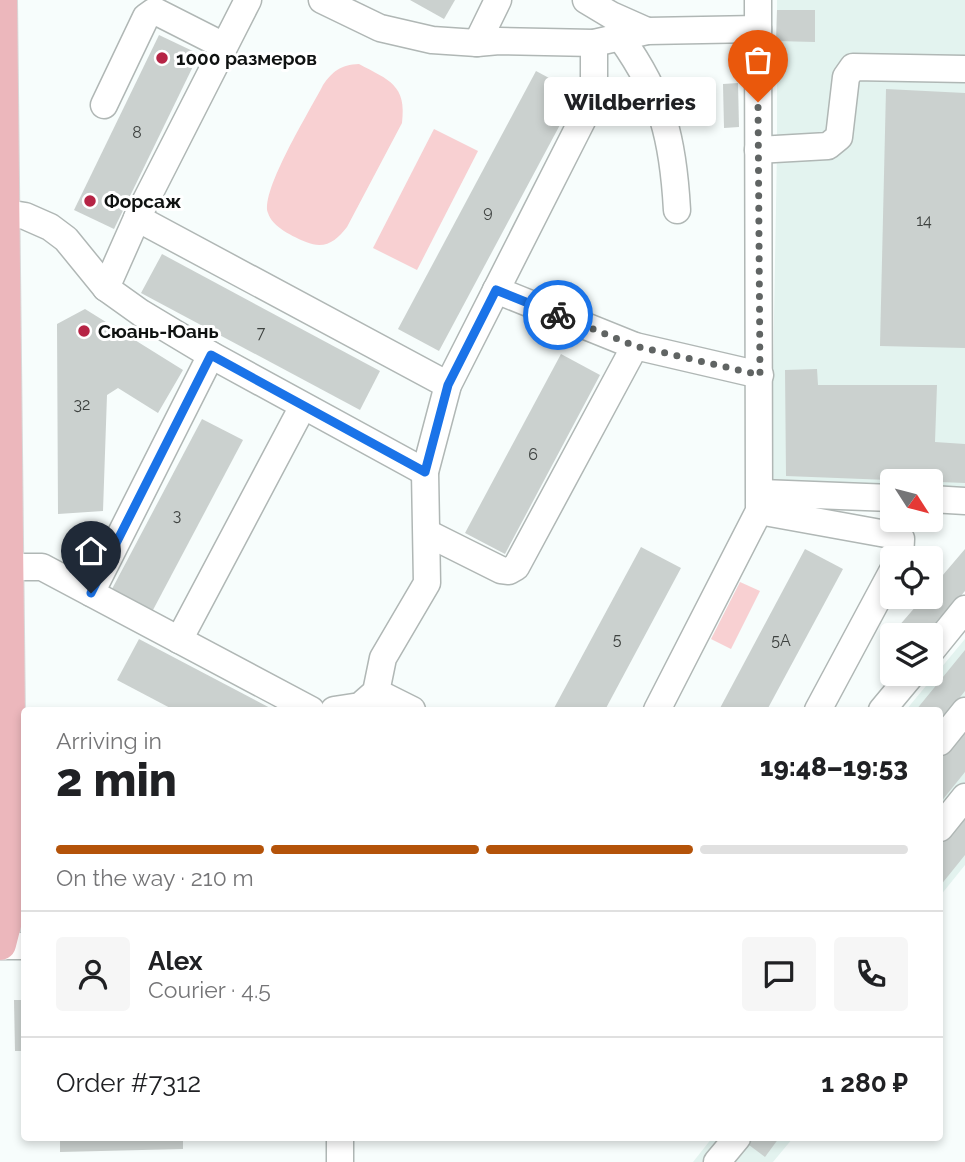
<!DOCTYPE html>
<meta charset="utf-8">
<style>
body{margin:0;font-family:Raleway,sans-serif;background:#f6f6f6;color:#202124;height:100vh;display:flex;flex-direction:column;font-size:26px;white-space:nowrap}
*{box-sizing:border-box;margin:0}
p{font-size:23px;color:#757577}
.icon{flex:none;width:38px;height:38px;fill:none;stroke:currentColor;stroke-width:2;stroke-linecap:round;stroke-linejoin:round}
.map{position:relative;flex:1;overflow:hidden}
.details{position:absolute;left:21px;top:707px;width:922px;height:434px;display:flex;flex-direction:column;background:#fff;border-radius:7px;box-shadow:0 4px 10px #0003}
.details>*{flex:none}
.needle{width:46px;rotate:126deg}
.tools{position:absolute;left:880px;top:469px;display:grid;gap:14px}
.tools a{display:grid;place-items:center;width:63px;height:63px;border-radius:7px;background:#fff;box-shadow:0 4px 10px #0003;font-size:35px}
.pin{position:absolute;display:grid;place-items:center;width:60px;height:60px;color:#fff;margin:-72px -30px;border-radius:50% 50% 50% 0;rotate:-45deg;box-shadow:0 0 7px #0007}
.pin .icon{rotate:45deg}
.courier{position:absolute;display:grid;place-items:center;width:70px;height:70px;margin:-35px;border:5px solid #1a73e8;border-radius:50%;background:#fff;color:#222;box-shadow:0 2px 9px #0007}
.bubble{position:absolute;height:49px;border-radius:7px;background:#fff;box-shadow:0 4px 10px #0003;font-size:23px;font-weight:800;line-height:49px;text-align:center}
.headline em{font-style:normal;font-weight:800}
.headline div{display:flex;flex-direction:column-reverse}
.headline{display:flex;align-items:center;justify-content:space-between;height:119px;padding:0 35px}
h1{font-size:46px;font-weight:800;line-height:52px}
.bar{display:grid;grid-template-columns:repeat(4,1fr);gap:10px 7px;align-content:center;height:84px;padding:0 35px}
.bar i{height:9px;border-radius:5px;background:#e0e0e0}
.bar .selected{background:#b45309}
.bar p{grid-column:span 4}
.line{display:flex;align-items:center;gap:18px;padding:0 35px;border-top:2px solid #e0e0e0}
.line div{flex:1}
.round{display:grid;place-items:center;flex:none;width:74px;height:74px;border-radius:7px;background:#f6f6f6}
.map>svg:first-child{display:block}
.built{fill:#e3f3ef}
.green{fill:#f8d0d2}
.building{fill:#cbd1cf}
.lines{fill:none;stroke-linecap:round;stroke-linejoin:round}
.minor-casing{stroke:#b0b7b5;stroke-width:29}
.major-casing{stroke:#d9d9d9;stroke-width:34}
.minor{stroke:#fff;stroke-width:26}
.major{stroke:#ecb7bc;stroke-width:32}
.done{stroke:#606463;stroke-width:7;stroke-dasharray:0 12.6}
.route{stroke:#1a73e8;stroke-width:9}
.poi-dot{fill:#b62445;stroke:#fff;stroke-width:2.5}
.labels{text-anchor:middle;stroke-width:6;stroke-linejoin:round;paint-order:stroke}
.number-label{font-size:16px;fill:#3e4240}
.poi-label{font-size:19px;font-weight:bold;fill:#0f1211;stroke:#fff;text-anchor:start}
</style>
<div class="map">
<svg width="965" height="1162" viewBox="0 0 965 1162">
<rect width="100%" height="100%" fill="#f7fdfc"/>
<g class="built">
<path d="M777 0H965V496L931 494V481H892V492L771 487 777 150Z"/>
<path d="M965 639V865L940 896V710H906Z"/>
<path d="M712 1138H793L773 1162H693Z"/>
</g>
<g class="green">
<path d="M359 64C389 80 407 85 402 123L347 227C336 241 325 250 306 242 294 237 272 227 268 213 260 191 311 109 323 85 333 71 340 65 359 64Z"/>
<path d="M434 129 478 151 417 270 373 248Z"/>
<path d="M740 582 760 591 731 649 711 639Z"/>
</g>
<g class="building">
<path d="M410 0H455L444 19Z"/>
<path d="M777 10H815V42L776 41Z"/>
<path d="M159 35 199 54 114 229 74 210Z"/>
<path d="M536 71 577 93 439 351 398 329Z"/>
<path d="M738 83 739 127 724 128 723 84Z"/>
<path d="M886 89 965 93V348L880 346Z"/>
<path d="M162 254 380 371 360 410 141 293Z"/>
<path d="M85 309 183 370 158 413 118 388 107 395 103 511 58 514 57 324Z"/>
<path d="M561 354 600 375 505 554 465 533Z"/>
<path d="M817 369 818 385H937L935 442 965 444V483L786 476 785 370Z"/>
<path d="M202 419 243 440 153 610 112 589Z"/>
<path d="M641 547 681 568 605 710H553Z"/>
<path d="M805 549 843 569 767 710H719Z"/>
<path d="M965 549V591L927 635H891L924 597H931V589Z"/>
<path d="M139 639 274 710H174L117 680Z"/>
<path d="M965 650V691L940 722V710H916Z"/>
<path d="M965 728V772L940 803V760Z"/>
<path d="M965 815V855L940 886V846Z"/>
<path d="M14 1000H24V1051H15Z"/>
<path d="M60 1138H183V1149L60 1152Z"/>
<path d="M748 1138H779L765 1157 745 1142Z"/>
</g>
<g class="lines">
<g class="minor-casing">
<g id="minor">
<path d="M322 0 380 28 432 40 477 43 499 41 594 43 647 31 758 29"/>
<path d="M586 0 611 15 647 31"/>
<path d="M621 38C663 97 673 139 677 210"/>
<path d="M477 43 498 0"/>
<path d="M104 105 146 17 153 12H157L224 46"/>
<path d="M758 150 828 146 839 137 846 77 853 67 965 69"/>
<path d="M0 212 25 216 50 227 66 239 106 288 141 313 211 355 425 472"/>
<path d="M137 218 448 385"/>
<path d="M106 288 137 218 248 0"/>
<path d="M496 290 635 346 760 375"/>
<path d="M760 493 892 498"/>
<path d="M931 499 965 501"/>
<path d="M759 511 897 536 901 539 900 558"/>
<path d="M427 533 501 570 509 571 516 567 635 346"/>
<path d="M7 567H42L311 710"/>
<path d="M91 593 211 355"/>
<path d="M179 640 303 406"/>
<path d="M931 651 965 609"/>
<path d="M376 692 412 710"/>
<path d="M334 710 360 706 376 692 383 658 427 583 425 472 448 385 594 97V43"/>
<path d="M657 710 759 511 758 0"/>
<path d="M818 710 892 572"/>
<path d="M882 710 912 674"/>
<path d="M940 742 965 711"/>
<path d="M940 828 965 797"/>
<path d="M0 946H24"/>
<path d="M340 1162V1138"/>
<path d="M717 1162 737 1138"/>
</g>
</g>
<g class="major-casing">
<path id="major" d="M0 944 11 901 1 0"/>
</g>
<use href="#minor" class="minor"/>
<use href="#major" class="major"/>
</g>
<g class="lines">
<path class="done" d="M558 315 635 346 760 375 758 102"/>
<path class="route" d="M91 593 211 355 425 472 448 385 496 290 558 315"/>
</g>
<g class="poi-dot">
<circle cx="162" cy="58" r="7"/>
<circle cx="90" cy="201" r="7"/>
<circle cx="84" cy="331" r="7"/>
</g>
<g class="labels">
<g class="number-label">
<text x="137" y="138">8</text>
<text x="488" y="217">9</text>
<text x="924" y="226">14</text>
<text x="261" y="338">7</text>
<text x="82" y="410">32</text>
<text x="533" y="460">6</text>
<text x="177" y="521">3</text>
<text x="617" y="645">5</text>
<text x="781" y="646">5А</text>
</g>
<g class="poi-label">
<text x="176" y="65">1000 размеров</text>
<text x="104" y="208">Форсаж</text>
<text x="98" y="338">Сюань-Юань</text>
</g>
</g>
</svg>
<div class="tools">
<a><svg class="needle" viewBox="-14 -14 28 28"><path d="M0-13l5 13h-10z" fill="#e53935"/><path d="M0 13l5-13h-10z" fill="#757577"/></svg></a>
<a><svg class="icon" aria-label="locate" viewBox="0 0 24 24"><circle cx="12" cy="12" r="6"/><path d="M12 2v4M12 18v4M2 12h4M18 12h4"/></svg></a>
<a><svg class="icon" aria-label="layers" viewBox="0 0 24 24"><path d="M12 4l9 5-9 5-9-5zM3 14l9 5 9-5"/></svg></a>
</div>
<div class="pin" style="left:758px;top:102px;background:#ea580c"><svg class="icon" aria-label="bag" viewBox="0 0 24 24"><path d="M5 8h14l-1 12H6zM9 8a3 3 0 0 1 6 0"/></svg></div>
<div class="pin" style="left:91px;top:593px;background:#1f2937"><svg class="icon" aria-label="home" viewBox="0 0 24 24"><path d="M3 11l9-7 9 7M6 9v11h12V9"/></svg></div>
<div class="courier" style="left:558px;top:315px"><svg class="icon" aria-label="bike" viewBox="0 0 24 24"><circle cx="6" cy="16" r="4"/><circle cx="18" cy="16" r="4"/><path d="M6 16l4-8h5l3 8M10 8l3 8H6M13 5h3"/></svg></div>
<div class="bubble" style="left:544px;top:77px;width:172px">Wildberries</div>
<section class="details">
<div class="headline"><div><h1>2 min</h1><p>Arriving in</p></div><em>19:48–19:53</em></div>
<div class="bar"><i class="selected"></i><i class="selected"></i><i class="selected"></i><i></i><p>On the way · 210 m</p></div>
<div class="line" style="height:126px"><a class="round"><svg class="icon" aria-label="person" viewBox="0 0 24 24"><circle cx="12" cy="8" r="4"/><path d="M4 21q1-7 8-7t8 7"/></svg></a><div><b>Alex</b><p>Courier · 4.5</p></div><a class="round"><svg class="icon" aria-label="chat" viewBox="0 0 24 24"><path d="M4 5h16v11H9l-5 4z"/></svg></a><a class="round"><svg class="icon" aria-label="phone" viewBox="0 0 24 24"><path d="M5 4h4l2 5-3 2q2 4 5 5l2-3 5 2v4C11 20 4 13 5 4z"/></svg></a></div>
<div class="line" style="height:91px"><div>Order #7312</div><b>1 280 ₽</b></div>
</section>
</div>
